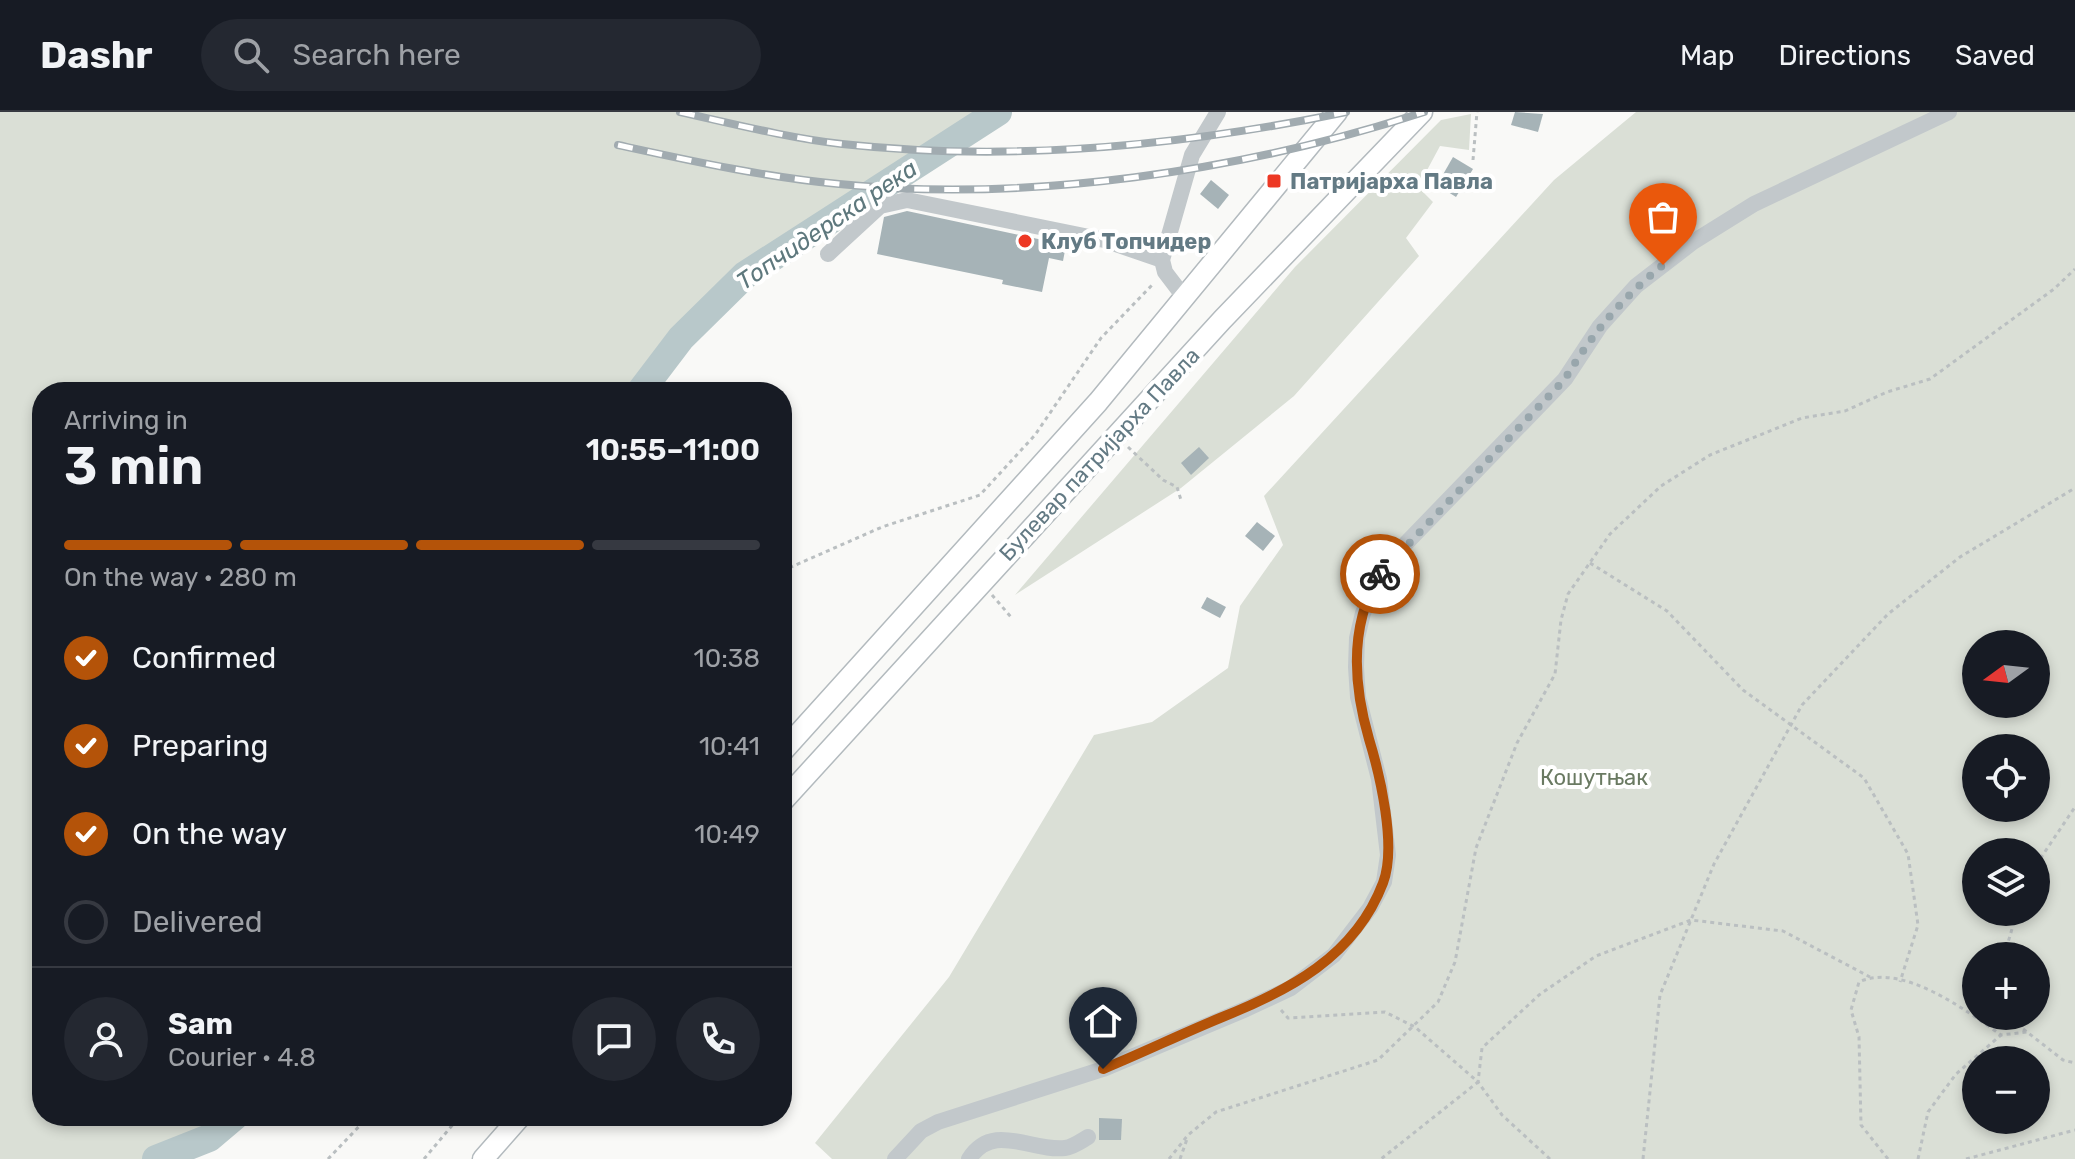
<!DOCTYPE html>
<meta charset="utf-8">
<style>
body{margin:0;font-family:Rubik,sans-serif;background:#242831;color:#f1f3f6;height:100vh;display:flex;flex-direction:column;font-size:30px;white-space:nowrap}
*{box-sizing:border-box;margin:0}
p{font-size:26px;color:#9ea1a6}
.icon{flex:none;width:44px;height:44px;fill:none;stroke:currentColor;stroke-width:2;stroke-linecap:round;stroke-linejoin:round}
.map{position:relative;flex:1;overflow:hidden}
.side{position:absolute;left:32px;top:270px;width:760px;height:744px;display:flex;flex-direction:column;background:#171b24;border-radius:32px;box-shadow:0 4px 12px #0003}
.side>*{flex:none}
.needle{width:52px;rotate:255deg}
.tools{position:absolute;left:1962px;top:518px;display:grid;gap:16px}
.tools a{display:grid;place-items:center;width:88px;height:88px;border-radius:50%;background:#171b24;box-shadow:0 4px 12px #0003;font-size:40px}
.pin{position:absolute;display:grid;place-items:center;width:68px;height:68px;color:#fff;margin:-82px -34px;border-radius:50% 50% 50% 0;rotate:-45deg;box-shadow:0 0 8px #0007}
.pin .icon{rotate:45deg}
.courier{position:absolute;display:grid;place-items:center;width:80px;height:80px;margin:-40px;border:6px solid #b45309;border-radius:50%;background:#fff;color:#222;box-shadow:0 2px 10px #0007}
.headline em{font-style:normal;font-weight:600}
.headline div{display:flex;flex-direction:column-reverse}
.headline{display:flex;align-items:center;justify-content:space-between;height:136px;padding:0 32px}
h1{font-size:52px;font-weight:600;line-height:60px}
.bar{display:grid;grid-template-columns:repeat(4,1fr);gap:12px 8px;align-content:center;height:96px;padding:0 32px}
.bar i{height:10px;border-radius:6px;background:#363941}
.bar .selected{background:#b45309}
.bar p{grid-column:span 4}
.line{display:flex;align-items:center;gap:20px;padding:0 32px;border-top:2px solid #363941}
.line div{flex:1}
.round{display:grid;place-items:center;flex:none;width:84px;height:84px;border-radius:42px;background:#242831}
ol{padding:0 32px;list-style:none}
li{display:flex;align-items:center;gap:24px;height:88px}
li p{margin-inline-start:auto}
li .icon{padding:8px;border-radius:50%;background:#b45309;color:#fff;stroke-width:4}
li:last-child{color:#9ea1a6}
li i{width:44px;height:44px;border:4px solid #363941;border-radius:50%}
header{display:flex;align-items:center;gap:48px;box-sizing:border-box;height:112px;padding:0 40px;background:#171b24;border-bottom:2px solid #363941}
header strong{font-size:38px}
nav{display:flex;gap:44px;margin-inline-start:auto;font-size:28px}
.search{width:560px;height:72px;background:#242831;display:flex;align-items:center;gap:20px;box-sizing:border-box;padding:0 28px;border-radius:44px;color:#9ea1a6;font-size:30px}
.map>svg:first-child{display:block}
.green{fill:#dadfd6;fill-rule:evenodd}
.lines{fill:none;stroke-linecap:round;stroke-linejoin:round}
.river{stroke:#b8c8ca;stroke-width:28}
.building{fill:#a6b3b7}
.major-casing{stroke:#b3babe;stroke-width:23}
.path{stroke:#babfc1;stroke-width:3;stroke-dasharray:4 4;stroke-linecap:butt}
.minor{stroke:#c2c8cb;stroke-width:16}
.major{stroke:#fff;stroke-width:20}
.rail-casing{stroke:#a1abb0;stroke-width:8}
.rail{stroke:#fff;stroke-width:5;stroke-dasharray:15;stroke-linecap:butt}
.done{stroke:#98a6ac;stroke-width:8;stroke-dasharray:0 14.4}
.route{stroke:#b45309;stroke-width:10}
.poi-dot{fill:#ed3824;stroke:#fff;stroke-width:3}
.labels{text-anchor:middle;stroke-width:8;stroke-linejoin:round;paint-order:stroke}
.poi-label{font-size:22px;font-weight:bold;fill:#637a84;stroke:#fff;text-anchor:start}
.street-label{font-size:22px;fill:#637a84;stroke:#fff}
.park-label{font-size:22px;fill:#6a7a62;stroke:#fff}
.water-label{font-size:24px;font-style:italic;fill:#5e787d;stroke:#fff}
</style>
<header>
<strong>Dashr</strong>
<div class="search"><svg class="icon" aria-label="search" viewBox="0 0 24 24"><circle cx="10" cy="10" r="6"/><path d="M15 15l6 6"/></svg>Search here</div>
<nav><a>Map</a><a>Directions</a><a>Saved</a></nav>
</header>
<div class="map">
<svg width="2075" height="1047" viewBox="0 0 2075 1047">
<rect width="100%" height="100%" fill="#f9f9f7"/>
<g class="green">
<path d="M0 0H998L745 163 681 226 640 280H42V1004H235L209 1026 156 1047H0Z"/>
<path d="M1636 0H2075V1047H832L815 1031 949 865 1094 623 1152 610 1228 556 1240 494 1283 433 1264 384 1554 68ZM1976 532H2036V592H1976ZM1976 636H2036V696H1976ZM1976 740H2036V800H1976ZM1976 844H2036V904H1976ZM1976 948H2036V1008H1976Z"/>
<path d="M1471 2 1469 38 1440 34 1418 75 1433 90 1406 126 1419 144 1294 284 1181 376 1015 483 1295 155 1441 8Z"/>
</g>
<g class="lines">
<g class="river">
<path d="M640 280 681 226 745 163 998 0"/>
<path d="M156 1047 209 1026 235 1004"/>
</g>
</g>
<g class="building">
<path d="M1515 0 1543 2 1538 20 1511 13Z"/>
<path d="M1453 45 1473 57 1456 85 1437 73Z"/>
<path d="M1211 68 1229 83 1218 97 1200 82Z"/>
<path d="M907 99 1066 133 1063 149 1049 146 1042 180 1002 172 1003 168 877 142 884 105Z"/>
<path d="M1199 335 1209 346 1191 363 1181 351Z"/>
<path d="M1257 410 1275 424 1263 439 1245 424Z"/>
<path d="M1207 485 1226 495 1220 506 1201 496Z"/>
<path d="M1099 1006 1122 1007 1121 1028H1099Z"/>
</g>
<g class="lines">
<g class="major-casing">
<g id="major">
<path d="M782 640 1098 290 1337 0"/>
<path d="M782 690 1222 208 1422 0"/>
<path d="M483 1047 521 1004"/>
</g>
</g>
<g class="path">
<path d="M1473 48 1477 0"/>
<path d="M1128 335 1163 368 1177 375 1181 388"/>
<path d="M1590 451 1667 499 1743 578 1864 666 1908 742 1918 813 1900 870"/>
<path d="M782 459 882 415 980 383 1035 323 1101 226 1154 171"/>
<path d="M992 483 1011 505"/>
<path d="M2036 753 2075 695"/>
<path d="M2004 844 2017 800"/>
<path d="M1281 898 1288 906 1385 900 1415 915 1478 970 1381 1047"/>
<path d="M2015 904 2018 913 2063 948 2075 951"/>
<path d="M328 1047 369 1004"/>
<path d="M424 1047 460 1004"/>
<path d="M1169 1047 1188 1023 1216 1000 1378 948 1438 890 1455 850 1476 736 1517 631 1555 562 1561 508 1568 482 1610 422 1661 374 1710 343 1802 306 1845 299 1887 280 1930 267 2054 177 2075 157"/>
<path d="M1180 1047 1187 1027"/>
<path d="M1550 1047 1502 1003 1478 970 1482 936 1539 883 1596 844 1691 808 1783 819 1870 865"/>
<path d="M1643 1047 1660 883 1714 752 1802 593 1888 502 1960 445 2075 376"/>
<path d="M1888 1047 1861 1013 1859 925 1851 898 1859 870C1902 850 1967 899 2001 923L2027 920"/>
<path d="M1918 1047 1928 1000 1956 962 2001 923"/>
<path d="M1966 1047 2075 1018"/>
</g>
<g class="minor">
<path d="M828 142 880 94 907 88 1104 128 1162 148"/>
<path d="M1184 185 1165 160 1162 148 1192 43 1218 0"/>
<path d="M895 1047 921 1019 938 1010 1103 957 1246 897 1291 876 1334 843 1370 796 1384 770 1388 743 1379 667 1358 585 1356 555 1357 526 1363 501 1387 451 1565 267 1600 214 1636 174 1693 130 1754 92 1949 0"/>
<path d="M969 1047C993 1009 1031 1040 1065 1036 1073 1035 1081 1029 1088 1025"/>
</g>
<use href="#major" class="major"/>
<g class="rail-casing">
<g id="rail">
<path d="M680 0C734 12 788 26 842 32 1008 50 1183 34 1346 0"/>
<path d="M618 33C692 49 764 65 839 72 1028 91 1244 59 1424 0"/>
</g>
</g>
<use href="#rail" class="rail"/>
</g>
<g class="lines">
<path class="done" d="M1380 462 1565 267C1592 222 1622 186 1663 153"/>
<path class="route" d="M1103 957C1142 941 1181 922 1220 906 1288 879 1355 845 1383 771 1397 735 1380 663 1369 627 1353 572 1349 513 1380 462"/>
</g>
<g class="poi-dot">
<rect x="1266" y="61" width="16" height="16" rx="4"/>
<circle cx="1025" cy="129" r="8"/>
</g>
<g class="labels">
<g class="poi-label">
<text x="1290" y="77">Патријарха Павла</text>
<text x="1041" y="137">Клуб Топчидер</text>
</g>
<g class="street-label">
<text transform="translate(1099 342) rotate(-47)" y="8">Булевар патријарха Павла</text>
</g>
<g class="park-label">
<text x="1594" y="673">Кошутњак</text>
</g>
<g class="water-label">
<text transform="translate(827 113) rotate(-34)" y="8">Топчидерска река</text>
</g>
</g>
</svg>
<div class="tools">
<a><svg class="needle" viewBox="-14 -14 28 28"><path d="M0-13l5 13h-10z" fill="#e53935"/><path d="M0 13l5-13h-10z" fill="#9ea1a6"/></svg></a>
<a><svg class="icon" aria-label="locate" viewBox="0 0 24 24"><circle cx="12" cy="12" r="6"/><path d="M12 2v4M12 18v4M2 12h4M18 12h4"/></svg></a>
<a><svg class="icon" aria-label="layers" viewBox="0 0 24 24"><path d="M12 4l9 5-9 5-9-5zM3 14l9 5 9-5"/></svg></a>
<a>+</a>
<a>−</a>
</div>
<div class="pin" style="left:1663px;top:153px;background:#ea580c"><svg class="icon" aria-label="bag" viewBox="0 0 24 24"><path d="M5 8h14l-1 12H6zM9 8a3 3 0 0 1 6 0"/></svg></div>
<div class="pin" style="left:1103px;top:957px;background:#1f2937"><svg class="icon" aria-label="home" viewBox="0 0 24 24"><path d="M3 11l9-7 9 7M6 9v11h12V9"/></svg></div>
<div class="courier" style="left:1380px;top:462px"><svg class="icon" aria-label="bike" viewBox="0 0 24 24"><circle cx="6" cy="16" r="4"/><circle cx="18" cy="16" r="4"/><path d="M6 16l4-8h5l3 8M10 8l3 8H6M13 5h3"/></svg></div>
<section class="side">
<div class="headline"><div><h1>3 min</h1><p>Arriving in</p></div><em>10:55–11:00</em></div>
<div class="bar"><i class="selected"></i><i class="selected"></i><i class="selected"></i><i></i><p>On the way · 280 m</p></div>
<ol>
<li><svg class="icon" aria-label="check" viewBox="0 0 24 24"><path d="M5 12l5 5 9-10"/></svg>Confirmed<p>10:38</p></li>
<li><svg class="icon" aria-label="check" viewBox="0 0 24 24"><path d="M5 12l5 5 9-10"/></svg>Preparing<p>10:41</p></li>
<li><svg class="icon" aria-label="check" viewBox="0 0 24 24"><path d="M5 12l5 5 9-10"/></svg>On the way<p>10:49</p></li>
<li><i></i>Delivered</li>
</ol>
<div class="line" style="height:144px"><a class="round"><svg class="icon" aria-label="person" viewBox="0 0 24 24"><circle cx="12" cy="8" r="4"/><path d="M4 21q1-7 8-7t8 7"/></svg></a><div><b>Sam</b><p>Courier · 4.8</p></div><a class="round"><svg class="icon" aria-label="chat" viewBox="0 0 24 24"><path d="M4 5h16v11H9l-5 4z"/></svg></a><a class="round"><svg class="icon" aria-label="phone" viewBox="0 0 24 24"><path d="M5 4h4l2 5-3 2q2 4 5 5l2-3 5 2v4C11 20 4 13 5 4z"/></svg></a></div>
</section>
</div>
